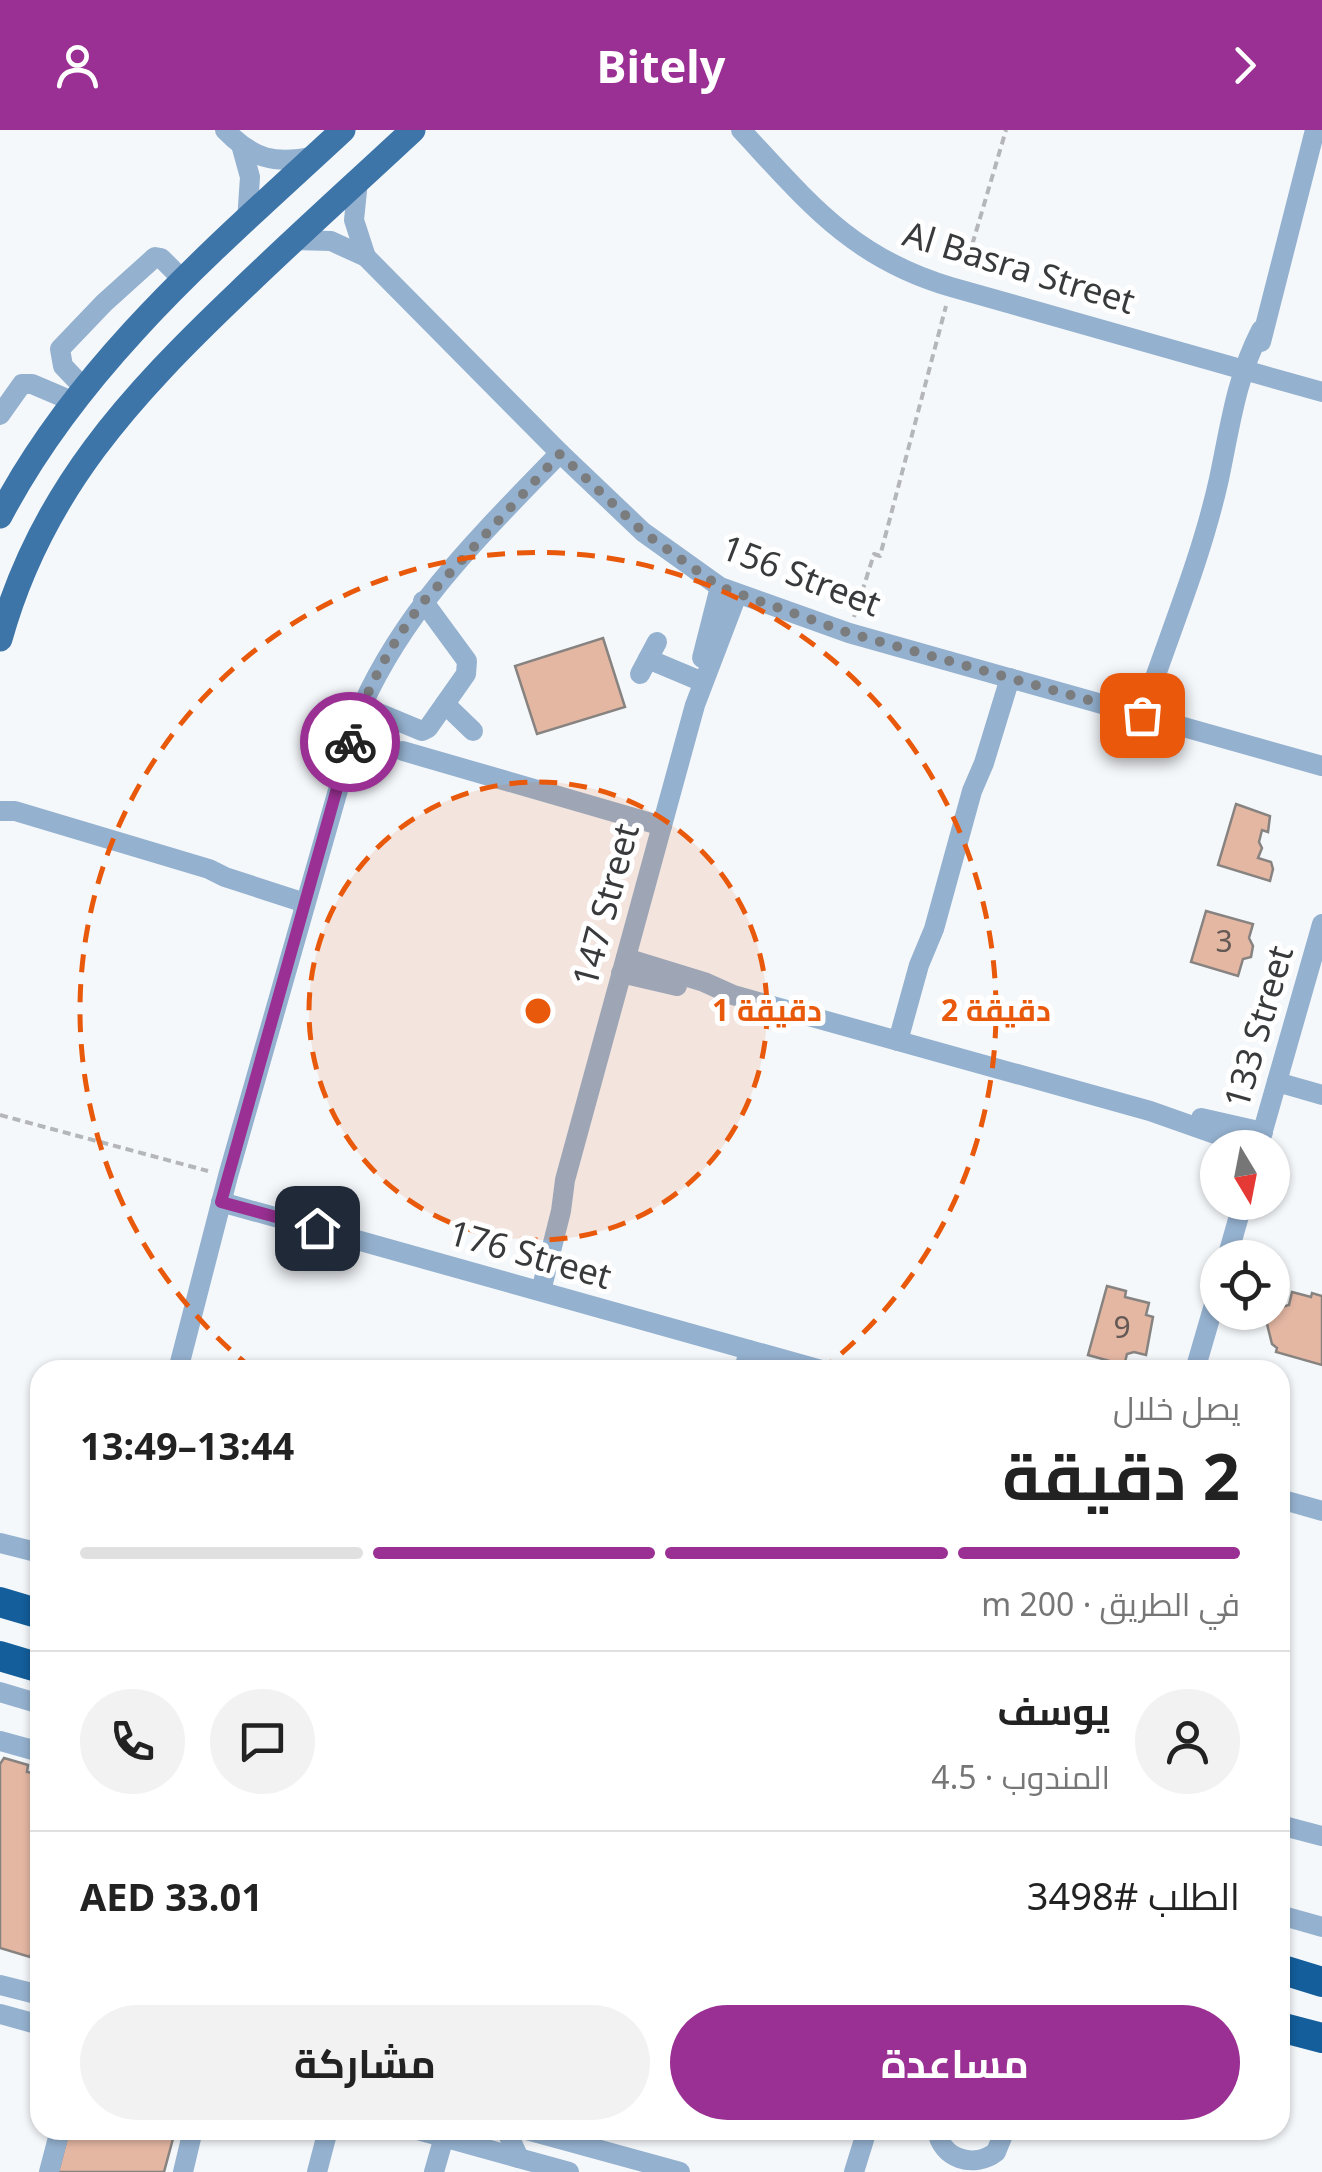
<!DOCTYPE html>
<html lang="ar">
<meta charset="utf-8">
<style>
body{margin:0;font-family:"Noto Sans",Cairo,sans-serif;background:#f2f2f2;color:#222;direction:rtl;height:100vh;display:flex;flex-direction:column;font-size:38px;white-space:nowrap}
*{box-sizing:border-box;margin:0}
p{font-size:32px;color:#767676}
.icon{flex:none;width:55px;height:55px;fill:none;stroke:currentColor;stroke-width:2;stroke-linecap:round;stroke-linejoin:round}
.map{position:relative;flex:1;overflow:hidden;direction:ltr}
.side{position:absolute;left:30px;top:1230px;width:1260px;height:780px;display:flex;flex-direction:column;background:#fff;border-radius:30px;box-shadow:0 2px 8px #0004;direction:rtl}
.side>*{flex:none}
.needle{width:65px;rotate:170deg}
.buttons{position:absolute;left:1200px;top:1000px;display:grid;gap:20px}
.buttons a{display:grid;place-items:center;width:90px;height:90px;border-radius:50%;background:#fff;box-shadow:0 2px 8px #0004;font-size:50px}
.pin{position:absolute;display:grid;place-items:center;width:85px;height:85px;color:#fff;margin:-42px;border-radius:20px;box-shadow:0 5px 15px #0006}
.courier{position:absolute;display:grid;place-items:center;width:100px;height:100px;margin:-50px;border:8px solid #9a3093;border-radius:50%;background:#fff;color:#222;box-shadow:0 2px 12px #0007}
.head em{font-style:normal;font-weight:700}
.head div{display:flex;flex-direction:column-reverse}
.head{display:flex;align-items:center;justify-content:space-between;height:170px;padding:0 50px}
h1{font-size:65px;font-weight:700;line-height:75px}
.bar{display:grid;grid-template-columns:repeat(4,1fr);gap:15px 10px;align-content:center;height:120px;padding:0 50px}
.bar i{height:12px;border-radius:8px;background:#e0e0e0}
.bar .selected{background:#9a3093}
.bar p{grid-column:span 4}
.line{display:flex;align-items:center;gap:25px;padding:0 50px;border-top:2px solid #e0e0e0}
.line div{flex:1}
.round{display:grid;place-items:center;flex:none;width:105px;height:105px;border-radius:52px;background:#f2f2f2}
.button{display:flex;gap:20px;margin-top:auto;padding:20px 50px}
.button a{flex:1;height:115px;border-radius:60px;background:#9a3093;color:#fff;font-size:40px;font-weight:700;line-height:115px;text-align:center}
.button a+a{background:#f2f2f2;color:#222}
header{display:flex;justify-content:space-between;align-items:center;height:130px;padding:0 50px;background:#9a3093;color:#fff;font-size:45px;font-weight:700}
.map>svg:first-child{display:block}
.building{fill:#e4b7a3;stroke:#878381;stroke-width:2.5}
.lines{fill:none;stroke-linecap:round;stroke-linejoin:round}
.path{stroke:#b4b6b9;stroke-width:4;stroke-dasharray:8 5;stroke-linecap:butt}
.minor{stroke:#94b1cf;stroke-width:20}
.major{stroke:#3d75a9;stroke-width:25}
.highway{stroke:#135e9b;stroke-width:30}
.done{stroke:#7b7c7e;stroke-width:10;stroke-dasharray:0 18}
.route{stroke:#9a3093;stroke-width:12}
.ring{fill:none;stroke:#e8590c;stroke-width:5;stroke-dasharray:18 12}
.labels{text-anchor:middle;stroke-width:10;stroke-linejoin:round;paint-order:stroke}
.number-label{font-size:30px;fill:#645955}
.street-label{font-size:35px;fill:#393a3b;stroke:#fff}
.centre{fill:#e8590c;stroke:#fff;stroke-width:5}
.ring-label{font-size:30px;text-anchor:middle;font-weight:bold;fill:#e8590c;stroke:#fff;stroke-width:10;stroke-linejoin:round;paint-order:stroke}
</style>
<header><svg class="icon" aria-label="forward" viewBox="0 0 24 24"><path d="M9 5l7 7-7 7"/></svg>Bitely<svg class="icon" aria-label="person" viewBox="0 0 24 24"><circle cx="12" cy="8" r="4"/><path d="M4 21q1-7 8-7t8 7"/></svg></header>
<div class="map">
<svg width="1322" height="2042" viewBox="0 0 1322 2042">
<rect width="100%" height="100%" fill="#f5f8fb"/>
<g class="building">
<path d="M603 508 625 577 537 604 515 536Z"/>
<path d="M1236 674 1270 686 1268 702 1262 700 1259 712 1262 718 1258 728 1271 732 1273 739 1270 751 1218 735Z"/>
<path d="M1206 781 1253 794 1249 808 1253 816 1251 827 1243 829 1238 846 1191 832Z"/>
<path d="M1107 1156 1126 1161 1125 1167 1149 1173 1146 1185 1153 1187 1146 1225 1134 1222 1127 1224 1123 1240 1108 1237 1110 1231 1088 1225Z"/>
<path d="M1292 1162 1311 1167 1312 1163 1322 1166V1235L1276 1222 1277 1218 1272 1214 1267 1194 1269 1187 1278 1178 1289 1175Z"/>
<path d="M4 1628 28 1635 27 1642 40 1644V1810L36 1809 30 1827 0 1818V1634Z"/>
<path d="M69 2000H154L174 2005 164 2042H58Z"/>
</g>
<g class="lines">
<g class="path">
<path d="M965 139 1006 0"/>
<path d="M854 487 874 424 880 426 946 176"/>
<path d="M0 985 208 1041"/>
</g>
<g class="minor">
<path d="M225 0C253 29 275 35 315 26"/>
<path d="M741 0C808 72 852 128 951 157L1322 262"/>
<path d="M242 18 250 47 247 91"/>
<path d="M358 51 354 90 366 127"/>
<path d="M293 110 331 111 366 127 560 323 643 402 720 457 849 503 1322 636"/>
<path d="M1261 212 1315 0"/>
<path d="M83 257 63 236 60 219 104 173 155 127 161 128 184 151"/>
<path d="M0 285 22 254H32L72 271"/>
<path d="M702 528 720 457"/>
<path d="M648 529 698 550"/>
<path d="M640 544 657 512"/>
<path d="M445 574 473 601"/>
<path d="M362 576 422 601 428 598 466 544 467 531 423 471"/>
<path d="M1142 585C1168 507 1201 430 1219 349 1230 297 1236 248 1261 200"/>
<path d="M403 621 662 696"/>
<path d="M0 681H15L209 739 225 747 305 773"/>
<path d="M626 828 704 852 733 865 1150 981 1255 1018"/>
<path d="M621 843 677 856"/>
<path d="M898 911 919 835 934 799 972 661 984 633 1010 548"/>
<path d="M1277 952 1322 965"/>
<path d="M1201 988 1263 1002"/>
<path d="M1258 1018 1322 794"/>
<path d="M221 1072 821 1240"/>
<path d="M1227 1128 1243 1072"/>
<path d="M541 1161 561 1081 565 1050 695 575 737 465"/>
<path d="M178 1240 228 1046 362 576C408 474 483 403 560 323"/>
<path d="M744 1240 749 1220"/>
<path d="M1195 1240 1218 1161"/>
<path d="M1280 1369 1322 1381"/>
<path d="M0 1413 40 1423"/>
<path d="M0 1562 40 1574"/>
<path d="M0 1611 40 1622"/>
<path d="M1280 1695 1322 1706"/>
<path d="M1280 1785 1322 1797"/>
<path d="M0 1855 40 1865"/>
<path d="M0 1884 40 1895"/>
<path d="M418 2000 569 2042"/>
<path d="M506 2000 519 2028"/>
<path d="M527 2000 680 2042"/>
<path d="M937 2000C941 2029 974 2039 996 2022L1005 2000"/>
<path d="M49 2042 60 2000"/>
<path d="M183 2042 193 2000"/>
<path d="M317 2042 328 2000"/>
<path d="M434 2042 444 2007"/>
<path d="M854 2042 867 2000"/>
</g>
<g class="major">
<path d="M0 386C81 231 217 117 343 0"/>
<path d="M0 509C41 361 131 265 239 162 296 107 355 54 413 0"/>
</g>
<g class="highway">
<path d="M0 1472 40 1484"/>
<path d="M0 1526 40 1538"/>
<path d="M1280 1839 1322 1852"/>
<path d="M1280 1897 1322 1908"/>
</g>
</g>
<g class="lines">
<path class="done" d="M350 612C365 560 391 514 423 472L560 324 643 402 720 457 849 503 1142 585"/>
<path class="route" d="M317 1098 221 1072 350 612"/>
</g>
<circle cx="538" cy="881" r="229" fill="#e8590c" fill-opacity=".12"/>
<g class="ring">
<circle cx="538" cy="881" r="229"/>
<path d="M253 1239A458 458 0 1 1 823 1239"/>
</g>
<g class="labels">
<g class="number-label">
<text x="1224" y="822">3</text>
<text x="1122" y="1208">9</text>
</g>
<g class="street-label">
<text transform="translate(1019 138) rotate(17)" y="12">Al Basra Street</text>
<text transform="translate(801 446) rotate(21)" y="12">156 Street</text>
<text transform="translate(606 775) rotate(-75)" y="12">147 Street</text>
<text transform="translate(1259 897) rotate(-74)" y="12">133 Street</text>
<text transform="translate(530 1125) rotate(16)" y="12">176 Street</text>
</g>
</g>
<circle cx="538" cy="881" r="15" class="centre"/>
<g class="ring-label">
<text x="767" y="891">1 دقيقة</text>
<text x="996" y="891">2 دقيقة</text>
</g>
</svg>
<div class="buttons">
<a><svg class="needle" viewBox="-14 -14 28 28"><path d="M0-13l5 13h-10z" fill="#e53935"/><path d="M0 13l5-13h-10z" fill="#767676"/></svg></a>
<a><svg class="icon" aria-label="locate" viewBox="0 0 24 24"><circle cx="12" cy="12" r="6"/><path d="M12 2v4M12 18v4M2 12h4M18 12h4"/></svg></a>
</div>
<div class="pin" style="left:1142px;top:585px;background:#ea580c"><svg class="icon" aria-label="bag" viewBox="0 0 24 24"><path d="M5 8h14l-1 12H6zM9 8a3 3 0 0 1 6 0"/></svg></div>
<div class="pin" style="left:317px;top:1098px;background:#1f2937"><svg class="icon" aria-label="home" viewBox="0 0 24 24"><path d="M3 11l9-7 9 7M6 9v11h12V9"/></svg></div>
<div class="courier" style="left:350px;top:612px"><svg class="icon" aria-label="bike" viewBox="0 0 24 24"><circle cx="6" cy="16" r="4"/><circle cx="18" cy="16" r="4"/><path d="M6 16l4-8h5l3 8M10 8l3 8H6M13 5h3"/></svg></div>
<section class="side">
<div class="head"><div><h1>2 دقيقة</h1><p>يصل خلال</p></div><em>13:44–13:49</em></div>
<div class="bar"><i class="selected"></i><i class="selected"></i><i class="selected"></i><i></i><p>في الطريق · 200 m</p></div>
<div class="line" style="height:180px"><a class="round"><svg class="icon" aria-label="person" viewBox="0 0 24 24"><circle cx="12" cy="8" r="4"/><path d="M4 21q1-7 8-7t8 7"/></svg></a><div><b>يوسف</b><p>المندوب · 4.5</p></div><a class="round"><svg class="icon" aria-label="chat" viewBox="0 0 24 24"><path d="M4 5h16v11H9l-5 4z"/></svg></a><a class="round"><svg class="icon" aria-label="phone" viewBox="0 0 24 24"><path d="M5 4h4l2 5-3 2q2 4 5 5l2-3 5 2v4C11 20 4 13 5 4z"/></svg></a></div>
<div class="line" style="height:130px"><div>الطلب #3498</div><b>AED 33.01</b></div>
<div class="button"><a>مساعدة</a><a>مشاركة</a></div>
</section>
</div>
